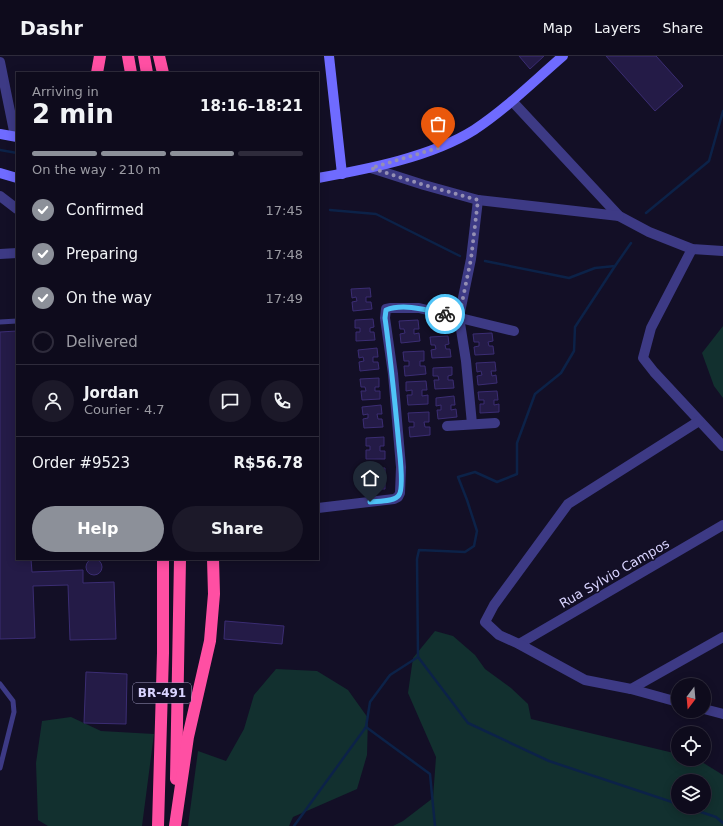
<!DOCTYPE html>
<meta charset="utf-8">
<style>
body{margin:0;font-family:"DejaVu Sans",sans-serif;background:#1c1929;color:#f1f3f6;height:100vh;display:flex;flex-direction:column;font-size:15px;white-space:nowrap}
*{box-sizing:border-box;margin:0}
p{font-size:13px;color:#9b9ba3}
.icon{flex:none;width:22px;height:22px;fill:none;stroke:currentColor;stroke-width:2;stroke-linecap:round;stroke-linejoin:round}
.map{position:relative;flex:1;overflow:hidden}
.details{position:absolute;left:16px;top:16px;width:303px;height:488px;display:flex;flex-direction:column;background:#0e0b1c;border-radius:0px;box-shadow:0 2px 10px #0003,0 0 0 1px #2e2b3b}
.details>*{flex:none}
.needle{width:26px;rotate:196deg}
.buttons{position:absolute;left:671px;top:622px;display:grid;gap:8px}
.buttons a{display:grid;place-items:center;width:40px;height:40px;border-radius:50%;background:#0e0b1c;box-shadow:0 2px 10px #0003,0 0 0 1px #2e2b3b;font-size:20px}
.pin{position:absolute;display:grid;place-items:center;width:34px;height:34px;color:#fff;margin:-41px -17px;border-radius:50% 50% 50% 0;rotate:-45deg;box-shadow:0 0 4px #0007}
.pin .icon{rotate:45deg}
.courier{position:absolute;display:grid;place-items:center;width:40px;height:40px;margin:-20px;border:3px solid #4fc3f7;border-radius:50%;background:#fff;color:#222;box-shadow:0 1px 5px #0007}
.headline em{font-style:normal;font-weight:700}
.headline div{display:flex;flex-direction:column-reverse}
.headline{display:flex;align-items:center;justify-content:space-between;height:68px;padding:0 16px}
h1{font-size:26px;font-weight:700;line-height:30px}
.bar{display:grid;grid-template-columns:repeat(4,1fr);gap:6px 4px;align-content:center;height:48px;padding:0 16px}
.bar i{height:5px;border-radius:3px;background:#2e2b3b}
.bar .on{background:#8c9099}
.bar p{grid-column:span 4}
.line{display:flex;align-items:center;gap:10px;padding:0 16px;border-top:1px solid #2e2b3b}
.line div{flex:1}
.round{display:grid;place-items:center;flex:none;width:42px;height:42px;border-radius:21px;background:#1c1929}
ol{padding:0 16px;list-style:none}
li{display:flex;align-items:center;gap:12px;height:44px}
li p{margin-inline-start:auto}
li .icon{padding:4px;border-radius:50%;background:#8c9099;color:#fff;stroke-width:4}
li:last-child{color:#9b9ba3}
li i{width:22px;height:22px;border:2px solid #2e2b3b;border-radius:50%}
.cta{display:flex;gap:8px;margin-top:auto;padding:8px 16px}
.cta a{flex:1;height:46px;border-radius:24px;background:#8c9099;color:#fff;font-size:16px;font-weight:700;line-height:46px;text-align:center}
.cta a+a{background:#1c1929;color:#f1f3f6}
header{display:flex;align-items:center;gap:24px;box-sizing:border-box;height:56px;padding:0 20px;background:#0e0b1c;border-bottom:1px solid #2e2b3b}
header strong{font-size:19px}
nav{display:flex;gap:22px;margin-inline-start:auto;font-size:14px}
.map>svg:first-child{display:block}
.green{fill:#12302f;fill-rule:evenodd}
.lines{fill:none;stroke-linecap:round;stroke-linejoin:round}
.stream{stroke:#0c2248;stroke-width:2.5}
.building{fill:#241b47;stroke:#3b2d73}
.lane{stroke:#3d3a85;stroke-width:5}
.street{stroke:#3d3a85;stroke-width:10}
.secondary{stroke:#6f6bff;stroke-width:10}
.highway{stroke:#ff4fa3;stroke-width:12}
.done{stroke:#948fb3;stroke-width:4;stroke-dasharray:0 7.2}
.route{stroke:#4fc3f7;stroke-width:5}
.labels{text-anchor:middle;stroke-width:3;stroke-linejoin:round;paint-order:stroke}
.shield{fill:#130f26;stroke:#9e99be;stroke-width:1}
.shield-label{font-size:12px;font-weight:bold;fill:#d9d4ff}
.street-label{font-size:13px;fill:#d9d4ff;stroke:#130f26}
</style>
<header>
<strong>Dashr</strong>
<nav><a>Map</a><a>Layers</a><a>Share</a></nav>
</header>
<div class="map">
<svg width="723" height="770" viewBox="0 0 723 770">
<rect width="100%" height="100%" fill="#130f26"/>
<g class="green">
<path d="M723 270V342L714 330 702 297Z"/>
<path d="M435 575 453 580 475 599 485 613 511 632 528 648 531 663 678 698V703H697L723 719V770H393L403 765 433 742 436 701 408 637 413 602ZM678 725H704V751H678Z"/>
<path d="M276 613 317 615 348 634 368 662 367 699 357 733 293 761 289 770H188L198 695 226 705 244 673 254 639Z"/>
<path d="M71 661 101 675 154 678 142 770H48L38 764 36 707 42 665Z"/>
</g>
<g class="lines">
<g class="stream">
<path d="M0 94 17 97"/>
<path d="M330 154 376 158 460 200"/>
<path d="M646 157 709 105 723 55"/>
<path d="M485 205 569 222 595 212 615 210 631 187"/>
<path d="M418 601 468 667 549 705 678 748"/>
<path d="M686 751 716 761 723 767"/>
<path d="M294 770 366 671"/>
<path d="M435 770 430 718 366 671 370 646 390 619 418 601 417 503 419 494 465 496 474 490 477 475 467 444 458 421 475 416 497 426 517 418V387L535 338 561 317 574 295 575 271 615 210"/>
</g>
</g>
<g class="building">
<path d="M519 0H544L530 13Z"/>
<path d="M606 0H656L683 30 655 55Z"/>
<path d="M370 232 371 241H366V246H371L372 253 353 255 352 246 357 245 356 241 352 242 351 233Z"/>
<path d="M373 263 374 271 370 272V276H374L375 284 356 285V276H360V272H355V264Z"/>
<path d="M418 264 419 273H414V278L419 277 420 285 401 287 400 278 405 277 404 273H400L399 265Z"/>
<path d="M17 275V503H31L32 516 83 514V527L114 526 116 583 70 584 68 529 33 530 35 582 0 583V276Z"/>
<path d="M492 277 493 285 488 286 489 290H493L494 298 475 299 474 291 479 290V286H474L473 278Z"/>
<path d="M448 280 449 288 445 289 446 293H450L451 301 432 302 431 294 436 293 435 289H431L430 281Z"/>
<path d="M377 292 378 301H373V306H378L379 313 360 315 359 306 364 305 363 301 359 302 358 294Z"/>
<path d="M424 295V305H420V310H425L426 318 405 320 404 310H409V305H404L403 296Z"/>
<path d="M495 306 496 315H491L492 320 496 319 497 327 478 329 477 320 482 319 481 315 477 316 476 307Z"/>
<path d="M452 311V319L448 320V324H453L454 332 435 333 434 324H439L438 320H433V312Z"/>
<path d="M379 322V331H375V335H380V343L362 344 361 335H366L365 331H361L360 323Z"/>
<path d="M426 325 427 334H422V340L428 339V348L408 349 407 339H412V334L406 335V326Z"/>
<path d="M497 335 498 344H494V349L499 348V356L480 357V348H484V344H479L478 336Z"/>
<path d="M454 340 455 349H451V354L456 353 457 361 438 363 437 354H441V349L436 350V342Z"/>
<path d="M381 349 382 358H377L378 363H382L383 371 364 372 363 363 368 362V358L363 359 362 351Z"/>
<path d="M429 356V366H424L425 371H430V379L410 381 409 371H414V366H409L408 357Z"/>
<path d="M384 381V390H380V395H385V403H366V394H370V390H366V382Z"/>
<path d="M366 412H385V421H380V426H385V433H366V424H371V420H366Z"/>
<circle cx="94" cy="511" r="8"/>
<path d="M225 565 284 570 282 588 224 583Z"/>
<path d="M86 616 127 618 126 668 84 667Z"/>
</g>
<g class="lines">
<g class="lane">
<path d="M0 266 17 265"/>
<path d="M0 628 13 645 14 656 0 712"/>
</g>
<g class="street">
<path d="M0 6 15 80"/>
<path d="M512 45 619 160 649 176 692 193 723 195"/>
<path d="M371 112 424 129 478 144 619 160"/>
<path d="M0 140 17 153"/>
<path d="M692 193 651 272 643 302 654 316 723 390"/>
<path d="M0 198 17 197"/>
<path d="M472 368 466 305 459 261 471 203 478 144"/>
<path d="M447 370 495 367"/>
<path d="M318 452 394 443 398 441 400 437 401 411 393 318 385 262 386 253 391 252H419L514 275"/>
<path d="M519 588 723 469"/>
<path d="M631 633 723 581"/>
<path d="M678 646 631 633 585 624 519 588 499 579 485 566 494 549 568 448 699 365"/>
<path d="M704 653 723 658"/>
</g>
<g class="secondary">
<path d="M329 0 342 118"/>
<path d="M0 78 17 81"/>
<path d="M0 117 17 122"/>
<path d="M318 122C368 113 431 101 474 74 506 53 534 25 563 0"/>
</g>
<g class="highway">
<path d="M128 0 131 17"/>
<path d="M144 0 147 17"/>
<path d="M159 0 163 17"/>
<path d="M97 17 100 0"/>
<path d="M176 723 180 503"/>
<path d="M158 770 163 597V503"/>
<path d="M175 770 188 681 210 585 214 538 213 503"/>
</g>
</g>
<g class="lines">
<path class="done" d="M438 92 371 112 424 129 478 144 471 203 459 261 445 258"/>
<path class="route" d="M370 446C378 445 395 446 399 439 404 432 400 400 399 390 395 347 391 305 385 262L386 254C403 247 427 254 445 258"/>
</g>
<g class="labels">
<rect class="shield" x="133" y="627" width="58" height="20" rx="3"/>
<g class="shield-label">
<text x="162" y="641">BR-491</text>
</g>
<g class="street-label">
<text transform="translate(614 517) rotate(-30)" y="5">Rua Sylvio Campos</text>
</g>
</g>
</svg>
<div class="buttons">
<a><svg class="needle" viewBox="-14 -14 28 28"><path d="M0-13l5 13h-10z" fill="#e53935"/><path d="M0 13l5-13h-10z" fill="#9b9ba3"/></svg></a>
<a><svg class="icon" aria-label="locate" viewBox="0 0 24 24"><circle cx="12" cy="12" r="6"/><path d="M12 2v4M12 18v4M2 12h4M18 12h4"/></svg></a>
<a><svg class="icon" aria-label="layers" viewBox="0 0 24 24"><path d="M12 4l9 5-9 5-9-5zM3 14l9 5 9-5"/></svg></a>
</div>
<div class="pin" style="left:438px;top:92px;background:#ea580c"><svg class="icon" aria-label="bag" viewBox="0 0 24 24"><path d="M5 8h14l-1 12H6zM9 8a3 3 0 0 1 6 0"/></svg></div>
<div class="pin" style="left:370px;top:446px;background:#1f2937"><svg class="icon" aria-label="home" viewBox="0 0 24 24"><path d="M3 11l9-7 9 7M6 9v11h12V9"/></svg></div>
<div class="courier" style="left:445px;top:258px"><svg class="icon" aria-label="bike" viewBox="0 0 24 24"><circle cx="6" cy="16" r="4"/><circle cx="18" cy="16" r="4"/><path d="M6 16l4-8h5l3 8M10 8l3 8H6M13 5h3"/></svg></div>
<section class="details">
<div class="headline"><div><h1>2 min</h1><p>Arriving in</p></div><em>18:16–18:21</em></div>
<div class="bar"><i class="on"></i><i class="on"></i><i class="on"></i><i></i><p>On the way · 210 m</p></div>
<ol>
<li><svg class="icon" aria-label="check" viewBox="0 0 24 24"><path d="M5 12l5 5 9-10"/></svg>Confirmed<p>17:45</p></li>
<li><svg class="icon" aria-label="check" viewBox="0 0 24 24"><path d="M5 12l5 5 9-10"/></svg>Preparing<p>17:48</p></li>
<li><svg class="icon" aria-label="check" viewBox="0 0 24 24"><path d="M5 12l5 5 9-10"/></svg>On the way<p>17:49</p></li>
<li><i></i>Delivered</li>
</ol>
<div class="line" style="height:72px"><a class="round"><svg class="icon" aria-label="person" viewBox="0 0 24 24"><circle cx="12" cy="8" r="4"/><path d="M4 21q1-7 8-7t8 7"/></svg></a><div><b>Jordan</b><p>Courier · 4.7</p></div><a class="round"><svg class="icon" aria-label="chat" viewBox="0 0 24 24"><path d="M4 5h16v11H9l-5 4z"/></svg></a><a class="round"><svg class="icon" aria-label="phone" viewBox="0 0 24 24"><path d="M5 4h4l2 5-3 2q2 4 5 5l2-3 5 2v4C11 20 4 13 5 4z"/></svg></a></div>
<div class="line" style="height:52px"><div>Order #9523</div><b>R$56.78</b></div>
<div class="cta"><a>Help</a><a>Share</a></div>
</section>
</div>
